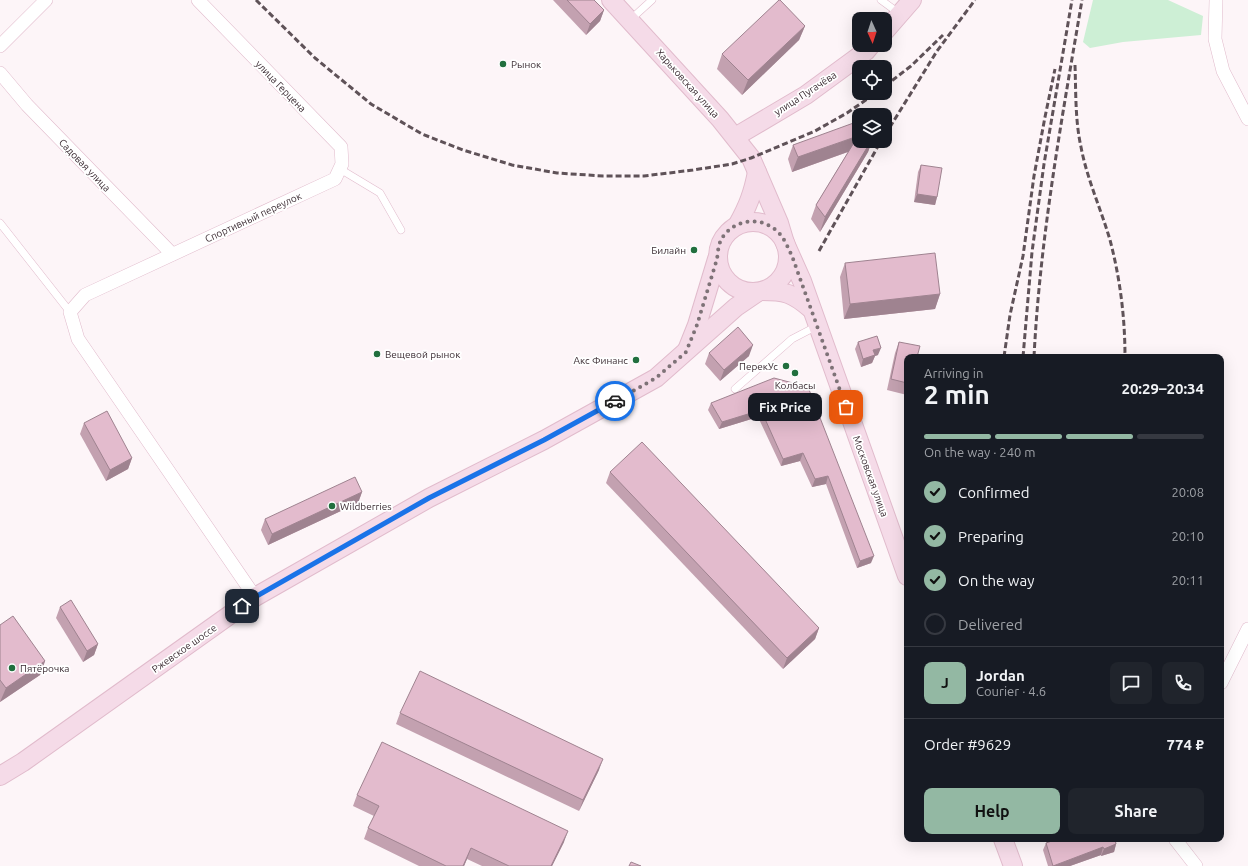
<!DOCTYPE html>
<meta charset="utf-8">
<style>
body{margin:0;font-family:Ubuntu,sans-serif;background:#20242c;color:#f1f3f6;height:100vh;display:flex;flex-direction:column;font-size:15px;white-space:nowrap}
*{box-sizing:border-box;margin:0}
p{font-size:13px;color:#9ea1a6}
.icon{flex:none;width:22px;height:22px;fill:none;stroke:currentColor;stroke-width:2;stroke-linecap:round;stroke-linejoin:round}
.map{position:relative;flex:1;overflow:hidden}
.details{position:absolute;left:904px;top:354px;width:320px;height:488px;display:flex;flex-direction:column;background:#171b24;border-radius:8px;box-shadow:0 4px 16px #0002}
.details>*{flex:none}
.needle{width:26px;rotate:177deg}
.buttons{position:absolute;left:852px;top:12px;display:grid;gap:8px}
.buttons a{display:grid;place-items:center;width:40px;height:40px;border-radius:8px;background:#171b24;box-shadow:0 4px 16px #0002;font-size:20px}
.pin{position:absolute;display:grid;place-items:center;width:34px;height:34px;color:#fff;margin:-17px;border-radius:8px;box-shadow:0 2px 6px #0006}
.courier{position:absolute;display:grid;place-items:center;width:40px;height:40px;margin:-20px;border:3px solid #1a73e8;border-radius:50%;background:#fff;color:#222;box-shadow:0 1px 5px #0007}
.bubble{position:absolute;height:28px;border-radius:8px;background:#171b24;box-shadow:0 4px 16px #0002;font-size:13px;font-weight:600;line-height:28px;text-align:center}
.headline em{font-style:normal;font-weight:600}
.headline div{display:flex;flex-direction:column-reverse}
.headline{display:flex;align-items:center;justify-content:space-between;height:68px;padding:0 20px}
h1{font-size:26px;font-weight:600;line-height:30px}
.bar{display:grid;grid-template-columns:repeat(4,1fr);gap:6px 4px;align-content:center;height:48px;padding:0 20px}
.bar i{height:5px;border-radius:3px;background:#363941}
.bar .on{background:#93b8a3}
.bar p{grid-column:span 4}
.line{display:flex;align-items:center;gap:10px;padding:0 20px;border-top:1px solid #363941}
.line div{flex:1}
.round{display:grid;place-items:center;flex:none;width:42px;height:42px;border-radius:8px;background:#20242c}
ol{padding:0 20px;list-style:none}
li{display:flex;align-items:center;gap:12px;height:44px}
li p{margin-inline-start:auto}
li .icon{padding:4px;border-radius:50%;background:#93b8a3;color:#111;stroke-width:4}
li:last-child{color:#9ea1a6}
li i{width:22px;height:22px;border:2px solid #363941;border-radius:50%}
.primary-button{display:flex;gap:8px;margin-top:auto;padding:8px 20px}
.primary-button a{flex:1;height:46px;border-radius:8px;background:#93b8a3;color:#111;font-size:16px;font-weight:600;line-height:46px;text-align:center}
.primary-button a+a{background:#20242c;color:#f1f3f6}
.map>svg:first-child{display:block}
.green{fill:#cdefd5}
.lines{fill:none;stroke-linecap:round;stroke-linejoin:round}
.lane-casing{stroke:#e1bbcc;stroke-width:8}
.street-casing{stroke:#e1bbcc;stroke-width:14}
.secondary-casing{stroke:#e1bbcc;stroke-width:20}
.lane{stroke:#fff;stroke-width:7}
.street{stroke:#fff;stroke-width:13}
.secondary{stroke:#f5dbe8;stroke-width:18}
.rail{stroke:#5f5258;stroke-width:3;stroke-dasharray:6 3;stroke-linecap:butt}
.wall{fill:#c3a1b0}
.shaded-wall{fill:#9f8390}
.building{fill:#e3bbcd;stroke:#9f8390}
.done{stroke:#7e7277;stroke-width:4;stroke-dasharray:0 7.2}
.route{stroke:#1a73e8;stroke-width:5}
.poi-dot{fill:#216f3e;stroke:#fff;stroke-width:1.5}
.labels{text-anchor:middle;stroke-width:3.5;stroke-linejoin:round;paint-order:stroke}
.poi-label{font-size:10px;fill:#3a2b32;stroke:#fff;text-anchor:start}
.street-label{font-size:10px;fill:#3a2b32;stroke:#fff}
</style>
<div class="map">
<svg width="1248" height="866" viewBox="0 0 1248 866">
<rect width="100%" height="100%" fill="#fdf5f8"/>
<path class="green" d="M1093 0H1168L1203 16 1201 35 1123 42 1090 48 1083 42Z"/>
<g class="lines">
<g class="lane-casing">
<g id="lane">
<path d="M881 0 900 14"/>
<path d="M630 20 652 0"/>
<path d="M340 169 380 193 401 230"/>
<path d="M0 223 70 312"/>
<path d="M735 389 792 339 817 326"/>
</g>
</g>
<g class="street-casing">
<g id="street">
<path d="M198 0 341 147 342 164 335 179 85 295 70 312 78 339 255 597"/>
<path d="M1216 0 1215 39 1223 71 1248 119"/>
<path d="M0 46 46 0"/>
<path d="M0 73 27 105 172 254"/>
<path d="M1221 683 1248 629"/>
<path d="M1175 839 1196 866"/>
</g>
</g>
<g class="secondary-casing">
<g id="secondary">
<path d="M611 0 720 119 751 158 779 223 785 243 802 281 907 576"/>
<path d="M885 31 912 0"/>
<path d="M735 137 806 95 866 51 871 45"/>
<circle cx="753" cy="257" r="35"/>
<path d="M738 224C748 206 753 193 757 172"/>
<path d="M762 291C785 291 792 293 810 308"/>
<path d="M687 350 697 325 717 259"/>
<path d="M0 776 23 762 255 597 429 498 544 440 656 378 736 307 758 292"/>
<path d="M1003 839 1013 866"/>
</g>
</g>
<use href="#lane" class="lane"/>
<use href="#street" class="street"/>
<use href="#secondary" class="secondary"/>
<g class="rail">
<path d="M256 0 315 58 371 104 422 134 463 150 512 165 557 173 603 176H644L693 170 732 164 751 158 815 131 847 113 876 93"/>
<path d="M1075 65C1076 92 1075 120 1081 147 1087 179 1101 209 1110 240 1120 278 1125 317 1125 357"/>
<path d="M885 86 911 66 943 35"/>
<path d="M885 135 937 51 975 0"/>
<path d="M819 251 881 141"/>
<path d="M1004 357 1010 315 1023 256 1034 176 1045 117 1055 69"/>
<path d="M1023 357 1032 252 1044 164 1072 0"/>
<path d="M1034 357C1040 237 1062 118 1082 0"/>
</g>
</g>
<g class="wall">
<path d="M553 0H594L604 10 600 21 586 35Z"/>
<path d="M805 26 799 40 742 95 717 69 722 54Z"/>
<path d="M859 141H872L868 152 820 232 811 219 816 205 848 152 792 172 788 159 793 145Z"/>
<path d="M921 165 937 197 935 205 914 202 918 172Z"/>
<path d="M845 263 940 294 935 309 844 319 840 277Z"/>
<path d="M858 342 878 355 875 356 872 363 861 367 855 349Z"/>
<path d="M899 342 907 357V395L887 390 895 353Z"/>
<path d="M709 353 749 356 720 381 705 364Z"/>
<path d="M808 387 871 563 857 568 826 484 812 487 800 461 781 466 758 417 719 429 708 410 711 403Z"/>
<path d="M84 423 132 458 128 469 106 481 80 434Z"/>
<path d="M610 472 819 628 815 639 783 669 606 483Z"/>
<path d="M362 492 358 503 268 545 261 530 265 519Z"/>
<path d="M60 607 98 644 94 655 83 662 56 618Z"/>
<path d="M0 625 45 661 40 675 0 702Z"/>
<path d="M400 713 599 770 579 811 396 724Z"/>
<path d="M357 795 564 842 552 866H482L467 859 464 866H419L364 839 368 828 374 816 353 806Z"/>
<path d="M1046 843 1116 844 1114 852 1101 856V855L1070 866H1048L1043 850Z"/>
</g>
<g class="shaded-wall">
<path d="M604 10 600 21 586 35 590 24Z"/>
<path d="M805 26 799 40 742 95 748 80Z"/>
<path d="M858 136 853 150 792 172 798 157Z"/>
<path d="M871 141H872L868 152 820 232 825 217Z"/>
<path d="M917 194 937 197 935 205 914 202Z"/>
<path d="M940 294 935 309 844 319 850 304Z"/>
<path d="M753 345 749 356 720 381 724 370Z"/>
<path d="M881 348 878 355 875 356 872 363 861 367 863 359 873 350Z"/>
<path d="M761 410 758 417 719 429 722 422Z"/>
<path d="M803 453 800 461 781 466 783 459Z"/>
<path d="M132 458 128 469 106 481 110 470Z"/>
<path d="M828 476 826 484 812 487 815 479Z"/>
<path d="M362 492 358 503 268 545 272 534Z"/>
<path d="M874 556 871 563 857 568 860 561Z"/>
<path d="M819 628 815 639 783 669 787 658Z"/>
<path d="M98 644 94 655 83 662 87 651Z"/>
<path d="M45 661 40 675 0 702 6 688Z"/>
<path d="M603 759 599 770 579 811 583 800Z"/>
<path d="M568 831 564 842 552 866H551Z"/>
<path d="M1116 844 1114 852 1101 856 1104 849Z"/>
<path d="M1103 847 1101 855 1070 866H1053Z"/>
<path d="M471 848 467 859 464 866H463Z"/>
</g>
<g class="building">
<path d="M567 0H594L604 10 590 24Z"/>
<path d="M779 0H780L805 26 748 80 722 54Z"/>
<path d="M859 121V141H871L825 217 816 205 858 136 798 157 793 145Z"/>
<path d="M921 165 942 168 937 197 917 194Z"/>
<path d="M935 253 940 294 850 304 845 263Z"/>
<path d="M738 327 753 345 724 370 709 353Z"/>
<path d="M877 336 881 348 873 350 875 355 863 359 858 342Z"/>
<path d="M899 342 920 346 917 357H907V383L891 379Z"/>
<path d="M774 378 808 387 874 556 860 561 828 476 815 479 803 453 783 459 761 410 722 422 711 403Z"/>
<path d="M107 411 132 458 110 470 84 423Z"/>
<path d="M642 442 819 628 787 658 610 472Z"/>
<path d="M355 477 362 492 272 534 265 519Z"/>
<path d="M71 600 98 644 87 651 60 607Z"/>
<path d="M13 616 45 661 6 688 0 680V625Z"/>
<path d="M420 671 603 759 583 800 400 713Z"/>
<path d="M382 742 568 831 551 866H509L471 848 463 866H446L368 828 379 806 357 795Z"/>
<path d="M1058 839H1115L1116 844 1104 849 1103 847 1053 866 1046 843Z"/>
<path d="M631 862 641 866H629Z"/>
</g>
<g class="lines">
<path class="done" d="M615 401 656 378 686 352 697 325 717 259C718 252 718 245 722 238 733 221 757 216 773 228 783 234 787 246 792 256L846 407"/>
<path class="route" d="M242 606 255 597 429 498 544 440 615 401"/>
</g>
<g class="poi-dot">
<circle cx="503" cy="64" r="4"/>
<circle cx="694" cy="250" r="4"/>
<circle cx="377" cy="354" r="4"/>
<circle cx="636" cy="360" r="4"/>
<circle cx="786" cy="366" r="4"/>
<circle cx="795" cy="373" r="4"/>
<circle cx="332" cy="506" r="4"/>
<circle cx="12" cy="668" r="4"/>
</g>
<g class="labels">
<g class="poi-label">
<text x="511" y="68">Рынок</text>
<text x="686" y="254" text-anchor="end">Билайн</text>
<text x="385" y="358">Вещевой рынок</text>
<text x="628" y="364" text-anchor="end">Акс Финанс</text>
<text x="778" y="370" text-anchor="end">ПерекУс</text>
<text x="795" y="389" text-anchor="middle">Колбасы</text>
<text x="340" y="510">Wildberries</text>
<text x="20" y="672">Пятёрочка</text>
</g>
<g class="street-label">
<text transform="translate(688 83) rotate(48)" y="4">Харьковская улица</text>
<text transform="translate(281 86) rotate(46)" y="4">улица Герцена</text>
<text transform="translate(805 93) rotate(-33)" y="4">улица Пугачёва</text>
<text transform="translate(85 165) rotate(46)" y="4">Садовая улица</text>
<text transform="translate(253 217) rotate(-25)" y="4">Спортивный переулок</text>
<text transform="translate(871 476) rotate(70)" y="4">Московская улица</text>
<text transform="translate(184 648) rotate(-35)" y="4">Ржевское шоссе</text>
</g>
</g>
</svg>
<div class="buttons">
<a><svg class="needle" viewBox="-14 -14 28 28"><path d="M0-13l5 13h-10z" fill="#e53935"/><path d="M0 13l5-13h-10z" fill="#9ea1a6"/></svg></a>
<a><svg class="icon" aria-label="locate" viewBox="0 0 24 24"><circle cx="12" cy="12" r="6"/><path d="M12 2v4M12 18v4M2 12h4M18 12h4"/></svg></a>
<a><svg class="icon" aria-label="layers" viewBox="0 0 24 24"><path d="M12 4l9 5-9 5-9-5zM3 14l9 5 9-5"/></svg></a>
</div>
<div class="pin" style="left:846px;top:407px;background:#ea580c"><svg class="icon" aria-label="bag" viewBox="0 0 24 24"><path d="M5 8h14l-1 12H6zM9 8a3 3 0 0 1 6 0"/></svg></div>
<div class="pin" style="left:242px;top:606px;background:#1f2937"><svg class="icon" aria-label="home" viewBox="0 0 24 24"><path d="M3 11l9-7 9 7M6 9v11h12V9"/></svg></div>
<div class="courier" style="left:615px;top:401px"><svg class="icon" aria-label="car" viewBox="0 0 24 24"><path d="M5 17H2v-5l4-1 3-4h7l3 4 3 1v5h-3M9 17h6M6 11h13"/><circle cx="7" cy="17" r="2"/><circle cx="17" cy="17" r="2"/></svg></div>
<div class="bubble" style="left:748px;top:393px;width:74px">Fix Price</div>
<section class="details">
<div class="headline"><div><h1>2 min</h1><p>Arriving in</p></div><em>20:29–20:34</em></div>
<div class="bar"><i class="on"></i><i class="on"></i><i class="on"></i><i></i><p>On the way · 240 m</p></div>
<ol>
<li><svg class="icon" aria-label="check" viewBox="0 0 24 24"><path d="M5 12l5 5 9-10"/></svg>Confirmed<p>20:08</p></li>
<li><svg class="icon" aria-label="check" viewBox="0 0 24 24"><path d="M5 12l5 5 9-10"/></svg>Preparing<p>20:10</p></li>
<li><svg class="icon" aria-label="check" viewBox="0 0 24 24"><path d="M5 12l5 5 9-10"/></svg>On the way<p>20:11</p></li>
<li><i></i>Delivered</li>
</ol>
<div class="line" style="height:72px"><b class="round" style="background:#93b8a3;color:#111">J</b><div><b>Jordan</b><p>Courier · 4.6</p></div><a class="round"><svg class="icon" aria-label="chat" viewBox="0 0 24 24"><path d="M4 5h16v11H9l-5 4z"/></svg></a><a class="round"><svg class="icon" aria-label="phone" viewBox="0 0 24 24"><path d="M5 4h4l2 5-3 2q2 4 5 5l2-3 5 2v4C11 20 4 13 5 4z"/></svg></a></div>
<div class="line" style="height:52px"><div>Order #9629</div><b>774 ₽</b></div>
<div class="primary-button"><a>Help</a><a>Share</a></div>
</section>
</div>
